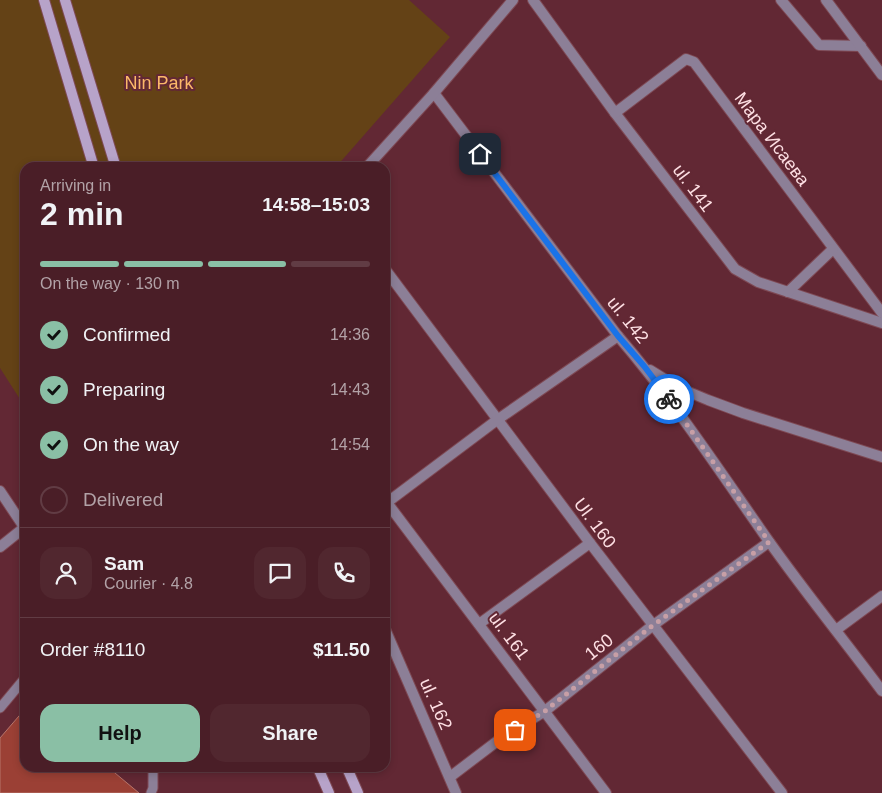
<!DOCTYPE html>
<meta charset="utf-8">
<style>
body{margin:0;font-family:Helvetica,sans-serif;background:#51272f;color:#f1f3f6;height:100vh;display:flex;flex-direction:column;font-size:19px;white-space:nowrap}
*{box-sizing:border-box;margin:0}
p{font-size:16px;color:#b2a2a7}
.icon{flex:none;width:28px;height:28px;fill:none;stroke:currentColor;stroke-width:2;stroke-linecap:round;stroke-linejoin:round}
.map{position:relative;flex:1;overflow:hidden}
.side{position:absolute;left:20px;top:162px;width:370px;height:610px;display:flex;flex-direction:column;background:#4a1e27;border-radius:15px;box-shadow:0 2px 8px #0003,0 0 0 1px #613c44}
.side>*{flex:none}
.pin{position:absolute;display:grid;place-items:center;width:42px;height:42px;color:#fff;margin:-21px;border-radius:10px;box-shadow:0 2px 8px #0006}
.courier{position:absolute;display:grid;place-items:center;width:50px;height:50px;margin:-25px;border:4px solid #1a73e8;border-radius:50%;background:#fff;color:#222;box-shadow:0 1px 6px #0007}
.summary em{font-style:normal;font-weight:700}
.summary div{display:flex;flex-direction:column-reverse}
.summary{display:flex;align-items:center;justify-content:space-between;height:85px;padding:0 20px}
h1{font-size:32px;font-weight:700;line-height:38px}
.bar{display:grid;grid-template-columns:repeat(4,1fr);gap:8px 5px;align-content:center;height:60px;padding:0 20px}
.bar i{height:6px;border-radius:4px;background:#613c44}
.bar .active{background:#8abfa5}
.bar p{grid-column:span 4}
.line{display:flex;align-items:center;gap:12px;padding:0 20px;border-top:1px solid #613c44}
.line div{flex:1}
.round{display:grid;place-items:center;flex:none;width:52px;height:52px;border-radius:15px;background:#51272f}
ol{padding:0 20px;list-style:none}
li{display:flex;align-items:center;gap:15px;height:55px}
li p{margin-inline-start:auto}
li .icon{padding:5px;border-radius:50%;background:#8abfa5;color:#111;stroke-width:4}
li:last-child{color:#b2a2a7}
li i{width:28px;height:28px;border:2px solid #613c44;border-radius:50%}
.primary-button{display:flex;gap:10px;margin-top:auto;padding:10px 20px}
.primary-button a{flex:1;height:58px;border-radius:15px;background:#8abfa5;color:#111;font-size:20px;font-weight:700;line-height:58px;text-align:center}
.primary-button a+a{background:#51272f;color:#f1f3f6}
.map>svg:first-child{display:block}
.green{fill:#644216}
.building{fill:#9b4035;stroke:#b7756b}
.lines{fill:none;stroke-linecap:round;stroke-linejoin:round}
.lane-casing{stroke:#7e4954;stroke-width:11}
.street-casing{stroke:#7e4954;stroke-width:12}
.secondary-casing{stroke:#7e4954;stroke-width:12}
.lane{stroke:#8c7f97;stroke-width:9}
.street{stroke:#8c7f97;stroke-width:10}
.secondary{stroke:#b7a3c9;stroke-width:10}
.done{stroke:#c79fa6;stroke-width:5;stroke-dasharray:0 9}
.route{stroke:#1a73e8;stroke-width:6}
.labels{text-anchor:middle;stroke-width:4;stroke-linejoin:round;paint-order:stroke}
.park-label{font-size:18px;fill:#fbb869;stroke:#622834}
.street-label{font-size:18px;fill:#fddfe3;stroke:#622834}
</style>
<div class="map">
<svg width="882" height="793" viewBox="0 0 882 793">
<rect width="100%" height="100%" fill="#622834"/>
<path class="green" d="M0 0H409L450 37 336 167 25 168V407L0 368Z"/>
<path class="building" d="M25 709V768H109L139 793H0V738Z"/>
<g class="lines">
<g class="lane-casing">
<g id="lane">
<path d="M0 708 25 678"/>
<path d="M151 793 153 788V768"/>
</g>
</g>
<g class="street-casing">
<g id="street">
<path d="M533 0 615 113 735 269 758 282 882 323"/>
<path d="M781 0 819 45 861 46"/>
<path d="M826 0 882 75"/>
<path d="M434 93 618 336C673 400 719 470 768 540 804 591 844 640 882 691"/>
<path d="M615 113 686 59 694 62 882 313"/>
<path d="M366 168 434 93 513 0"/>
<path d="M385 269 590 543 782 793"/>
<path d="M788 292 833 249"/>
<path d="M650 370 679 388 708 400 743 413 882 457"/>
<path d="M0 491 24 527"/>
<path d="M385 500 606 793"/>
<path d="M385 504 497 420 618 336"/>
<path d="M0 547 25 527"/>
<path d="M479 624 590 543"/>
<path d="M385 629 456 793"/>
<path d="M836 630 882 596"/>
<path d="M450 777 500 739 545 711 652 626 769 542"/>
</g>
</g>
<g class="secondary-casing">
<g id="secondary">
<path d="M44 0 94 168"/>
<path d="M65 0 116 168"/>
<path d="M318 768 329 793"/>
<path d="M347 768 358 793"/>
</g>
</g>
<use href="#lane" class="lane"/>
<use href="#street" class="street"/>
<use href="#secondary" class="secondary"/>
</g>
<g class="lines">
<path class="done" d="M515 730 545 711 652 626 769 542 669 399"/>
<path class="route" d="M480 154 618 336 644 366 669 399"/>
</g>
<g class="labels">
<g class="park-label">
<text x="159" y="89">Nin Park</text>
</g>
<g class="street-label">
<text transform="translate(772 139) rotate(53)" y="6">Мара Исаева</text>
<text transform="translate(693 188) rotate(53)" y="6">ul. 141</text>
<text transform="translate(628 320) rotate(51)" y="6">ul. 142</text>
<text transform="translate(595 523) rotate(53)" y="6">Ul. 160</text>
<text transform="translate(509 636) rotate(53)" y="6">ul. 161</text>
<text transform="translate(599 647) rotate(-39)" y="6">160</text>
<text transform="translate(436 704) rotate(66)" y="6">ul. 162</text>
</g>
</g>
</svg>
<div class="pin" style="left:515px;top:730px;background:#ea580c"><svg class="icon" aria-label="bag" viewBox="0 0 24 24"><path d="M5 8h14l-1 12H6zM9 8a3 3 0 0 1 6 0"/></svg></div>
<div class="pin" style="left:480px;top:154px;background:#1f2937"><svg class="icon" aria-label="home" viewBox="0 0 24 24"><path d="M3 11l9-7 9 7M6 9v11h12V9"/></svg></div>
<div class="courier" style="left:669px;top:399px"><svg class="icon" aria-label="bike" viewBox="0 0 24 24"><circle cx="6" cy="16" r="4"/><circle cx="18" cy="16" r="4"/><path d="M6 16l4-8h5l3 8M10 8l3 8H6M13 5h3"/></svg></div>
<section class="side">
<div class="summary"><div><h1>2 min</h1><p>Arriving in</p></div><em>14:58–15:03</em></div>
<div class="bar"><i class="active"></i><i class="active"></i><i class="active"></i><i></i><p>On the way · 130 m</p></div>
<ol>
<li><svg class="icon" aria-label="check" viewBox="0 0 24 24"><path d="M5 12l5 5 9-10"/></svg>Confirmed<p>14:36</p></li>
<li><svg class="icon" aria-label="check" viewBox="0 0 24 24"><path d="M5 12l5 5 9-10"/></svg>Preparing<p>14:43</p></li>
<li><svg class="icon" aria-label="check" viewBox="0 0 24 24"><path d="M5 12l5 5 9-10"/></svg>On the way<p>14:54</p></li>
<li><i></i>Delivered</li>
</ol>
<div class="line" style="height:90px"><a class="round"><svg class="icon" aria-label="person" viewBox="0 0 24 24"><circle cx="12" cy="8" r="4"/><path d="M4 21q1-7 8-7t8 7"/></svg></a><div><b>Sam</b><p>Courier · 4.8</p></div><a class="round"><svg class="icon" aria-label="chat" viewBox="0 0 24 24"><path d="M4 5h16v11H9l-5 4z"/></svg></a><a class="round"><svg class="icon" aria-label="phone" viewBox="0 0 24 24"><path d="M5 4h4l2 5-3 2q2 4 5 5l2-3 5 2v4C11 20 4 13 5 4z"/></svg></a></div>
<div class="line" style="height:65px"><div>Order #8110</div><b>$11.50</b></div>
<div class="primary-button"><a>Help</a><a>Share</a></div>
</section>
</div>
